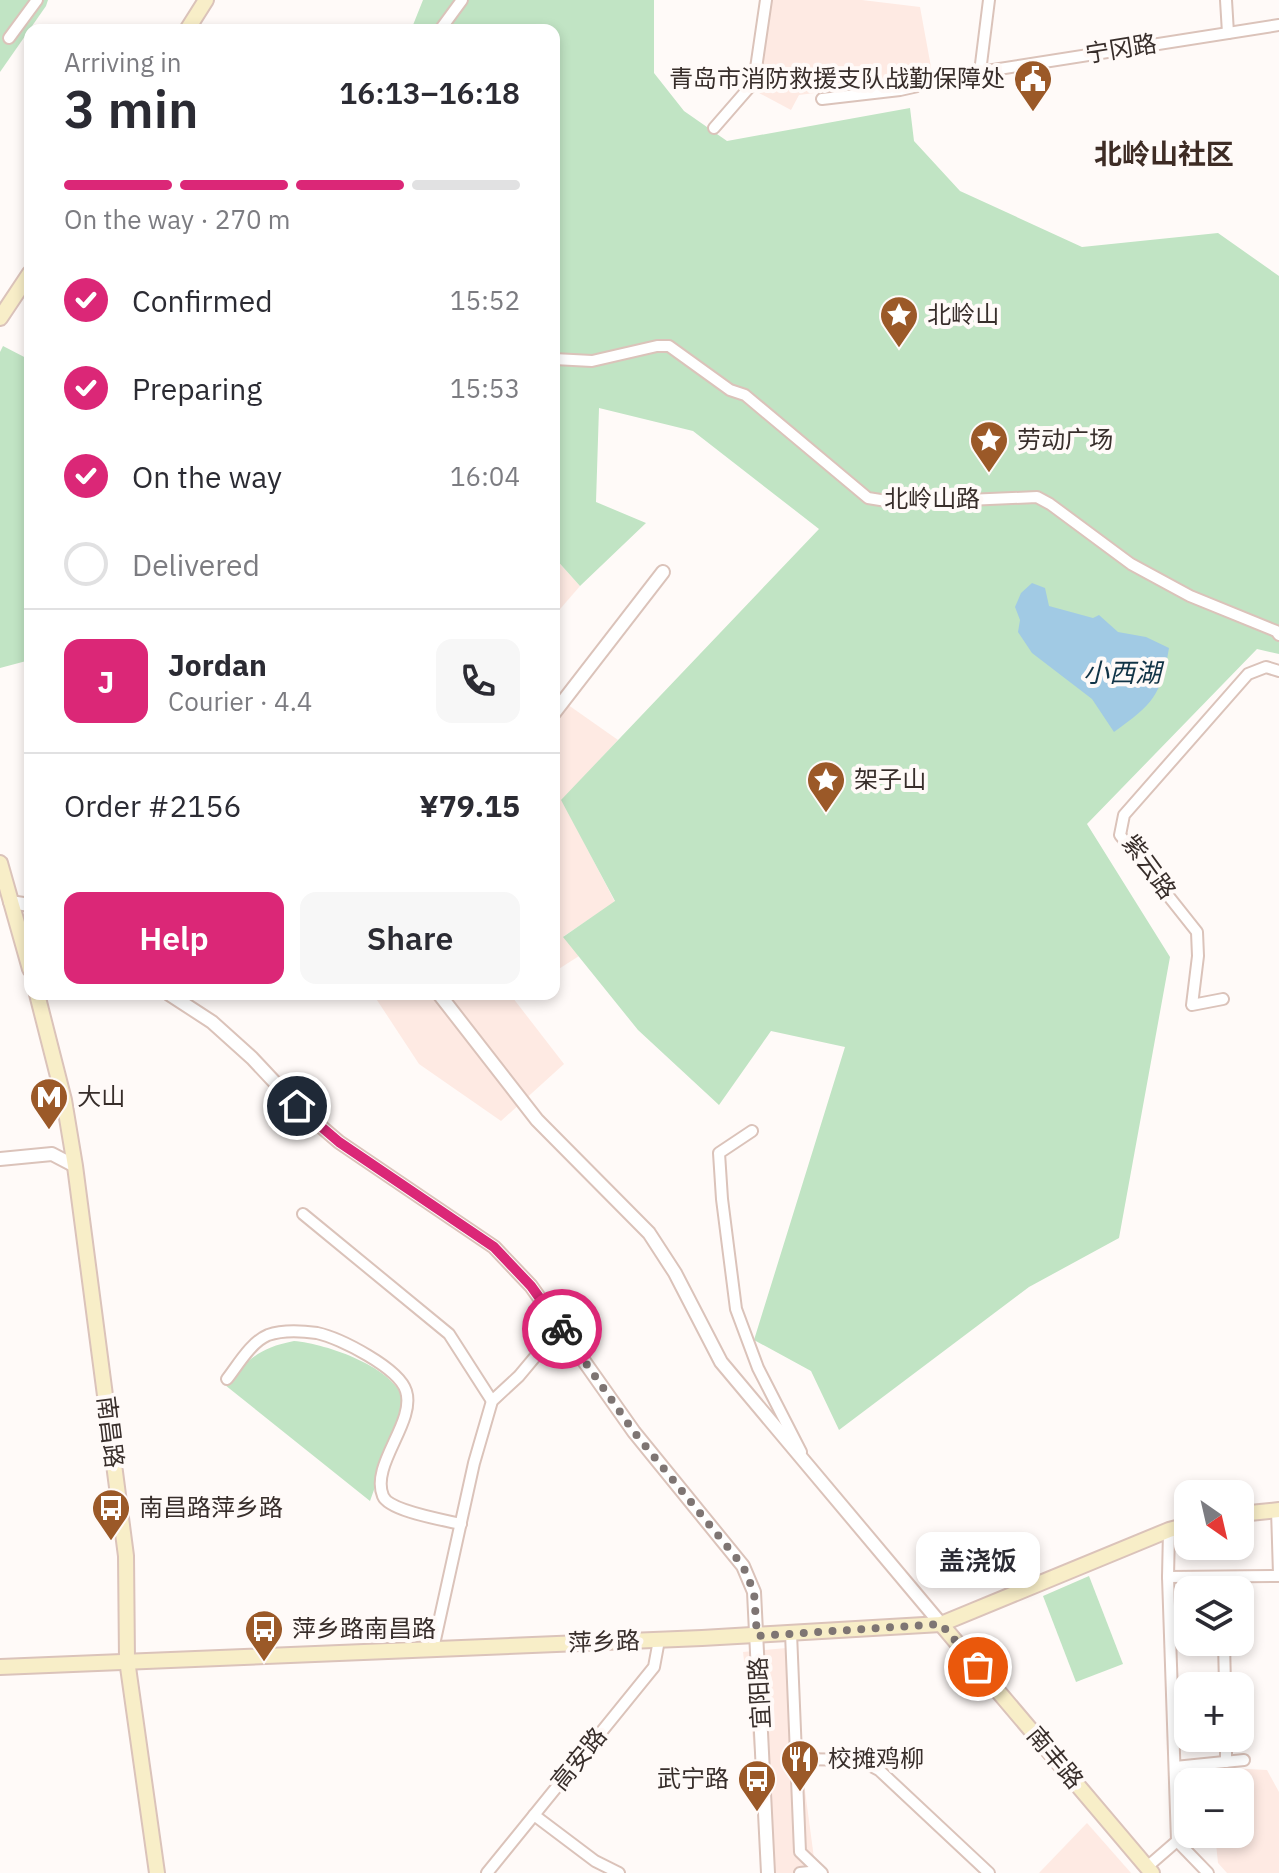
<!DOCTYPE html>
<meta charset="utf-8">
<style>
body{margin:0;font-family:"IBM Plex Sans","Noto Sans SC",sans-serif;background:#f7f7f7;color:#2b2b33;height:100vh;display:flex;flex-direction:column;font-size:30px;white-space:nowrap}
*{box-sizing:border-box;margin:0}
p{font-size:26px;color:#7c7c81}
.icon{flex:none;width:44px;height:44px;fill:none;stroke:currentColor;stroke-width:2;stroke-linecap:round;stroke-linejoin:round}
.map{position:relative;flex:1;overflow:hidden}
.panel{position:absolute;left:24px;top:24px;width:536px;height:976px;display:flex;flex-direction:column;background:#fff;border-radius:16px;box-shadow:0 4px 12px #0003}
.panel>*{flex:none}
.needle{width:52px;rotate:146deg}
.fabs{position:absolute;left:1174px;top:1480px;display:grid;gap:16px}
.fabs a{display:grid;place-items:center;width:80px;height:80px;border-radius:16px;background:#fff;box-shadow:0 4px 12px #0003;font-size:40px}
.pin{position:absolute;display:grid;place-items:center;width:68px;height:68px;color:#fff;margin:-34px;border:4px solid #fff;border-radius:50%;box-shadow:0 2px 8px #0007}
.courier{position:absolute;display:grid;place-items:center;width:80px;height:80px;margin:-40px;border:6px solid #db2777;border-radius:50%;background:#fff;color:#222;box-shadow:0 2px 10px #0007}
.bubble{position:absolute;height:56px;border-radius:16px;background:#fff;box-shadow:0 4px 12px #0003;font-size:26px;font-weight:600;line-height:56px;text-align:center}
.head em{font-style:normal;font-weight:600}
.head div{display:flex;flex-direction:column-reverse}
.head{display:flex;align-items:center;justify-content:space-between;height:136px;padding:0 40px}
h1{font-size:52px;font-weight:600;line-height:60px}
.bar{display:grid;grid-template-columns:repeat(4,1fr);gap:12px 8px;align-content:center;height:96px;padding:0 40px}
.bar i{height:10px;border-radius:6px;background:#e1e1e2}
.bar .selected{background:#db2777}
.bar p{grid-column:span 4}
.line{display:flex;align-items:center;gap:20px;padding:0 40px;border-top:2px solid #e1e1e2}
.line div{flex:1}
.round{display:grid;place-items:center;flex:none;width:84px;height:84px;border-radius:16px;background:#f7f7f7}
ol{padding:0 40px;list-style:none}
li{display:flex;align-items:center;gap:24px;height:88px}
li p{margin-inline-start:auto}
li .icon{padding:8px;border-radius:50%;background:#db2777;color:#fff;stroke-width:4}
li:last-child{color:#7c7c81}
li i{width:44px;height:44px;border:4px solid #e1e1e2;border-radius:50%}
.button{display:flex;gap:16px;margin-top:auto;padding:16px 40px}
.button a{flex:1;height:92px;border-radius:16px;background:#db2777;color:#fff;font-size:32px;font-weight:600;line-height:92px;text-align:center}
.button a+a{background:#f7f7f7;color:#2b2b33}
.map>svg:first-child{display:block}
.built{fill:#feeae3}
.green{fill:#c1e4c4}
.water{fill:#a1cae4}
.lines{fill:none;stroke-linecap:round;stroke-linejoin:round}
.minor-casing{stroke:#dbc3ba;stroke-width:14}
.tertiary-casing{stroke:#dbc3ba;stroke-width:16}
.secondary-casing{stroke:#dbc3ba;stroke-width:18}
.minor{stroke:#fff;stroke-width:10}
.tertiary{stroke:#fff;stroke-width:12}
.secondary{stroke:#f8eec8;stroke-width:14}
.done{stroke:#7e7573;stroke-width:8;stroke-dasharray:0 14.4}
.route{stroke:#db2777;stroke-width:10}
.labels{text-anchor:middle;stroke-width:8;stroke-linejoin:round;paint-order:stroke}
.street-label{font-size:24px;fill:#382e2b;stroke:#fffaf8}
.poi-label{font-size:24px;fill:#382e2b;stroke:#fffaf8;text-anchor:start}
.water-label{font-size:26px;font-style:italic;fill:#103346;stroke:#fffaf8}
.quarter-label{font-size:28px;font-weight:bold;fill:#3e2c25;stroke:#fffaf8}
</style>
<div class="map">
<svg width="1279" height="1873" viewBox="0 0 1279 1873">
<rect width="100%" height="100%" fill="#fffaf8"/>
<g class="built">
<path d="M772 0H862L920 7 933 78 799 95 791 110 759 93Z"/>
<path d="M554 557 580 586 554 616Z"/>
<path d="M554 695 618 740 562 800 615 902 564 936 579 956 554 972Z"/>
<path d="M373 994H519L513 998 564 1064 501 1121 419 1064Z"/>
<path d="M786 1648 816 1873H768L743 1652Z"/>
<path d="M1208 1767 1267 1770 1279 1792V1873H1227L1218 1863 1215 1834H1240V1782H1210Z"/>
<path d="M1087 1823 1131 1873H1039Z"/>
</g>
<g class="green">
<path d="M0 0H48L46 6 0 72Z"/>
<path d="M423 0H654V73L684 111 727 141 910 108 914 141 960 191 1082 247 1218 233 1279 276V654L1257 649 1087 824 1170 957 1119 1238 1029 1287 839 1430 811 1371 754 1340 845 1047 771 1031 719 1105 638 1030 563 937 615 901 561 800 819 529 693 431 599 408 596 502 646 523 580 586 554 557V30H411Z"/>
<path d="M3 346 30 360V660L0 668V352Z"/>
<path d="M294 1341C327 1344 396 1367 405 1403L370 1501 225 1385C248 1360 258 1348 294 1341Z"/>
<path d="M1089 1576 1123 1664 1076 1682 1043 1596Z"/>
</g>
<path class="water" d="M1032 583 1045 588 1049 606 1093 618 1099 615 1118 632 1146 637 1169 648C1161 696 1153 704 1114 732L1092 699 1032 653 1018 632 1020 620 1015 607 1021 593Z"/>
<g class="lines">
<g class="minor-casing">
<g id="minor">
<path d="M1226 0 1228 33"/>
<path d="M440 30 462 0"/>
<path d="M9 38 37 0"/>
<path d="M980 72 989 0"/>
<path d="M822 99 900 90 980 72 1279 25"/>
<path d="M714 128 754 82 766 0"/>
<path d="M554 359 592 361 657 346H669L730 390 745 395 868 498 899 503 1037 497 1050 504 1131 564 1190 596 1276 631 1279 635"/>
<path d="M1223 999 1192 1005 1198 956 1197 932 1120 835 1124 815 1248 674 1266 667 1279 671"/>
<path d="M752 1131 719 1153 722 1199 736 1309 758 1368 801 1452"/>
<path d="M303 1214 449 1334 492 1401"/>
<path d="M227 1379C238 1365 251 1342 268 1335 282 1330 303 1331 317 1333 340 1338 399 1368 406 1391 416 1422 370 1465 383 1496 389 1511 444 1520 461 1524"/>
<path d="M1277 1510 1279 1574"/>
<path d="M1168 1577 1279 1576"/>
<path d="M791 1633 800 1852 822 1873"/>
<path d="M1224 1642 1225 1686"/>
<path d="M433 1649 474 1463 492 1401 519 1376 560 1327"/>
<path d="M1226 1738V1762"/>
<path d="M796 1759 860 1760 879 1770 989 1873"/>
<path d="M1175 1767 1244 1760"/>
<path d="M534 1815 595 1861 619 1873"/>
<path d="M1177 1841 1208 1873"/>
<path d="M1147 1867 1177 1841 1168 1577 1169 1530"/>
<path d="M487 1873 654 1667 659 1640"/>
<path d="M800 1873 819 1871"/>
</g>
</g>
<g class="tertiary-casing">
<g id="tertiary">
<path d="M554 713 663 572"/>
<path d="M10 902 30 905"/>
<path d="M169 994 212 1022 252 1058 297 1106 339 1142 494 1247 531 1286 634 1432 743 1566 754 1592 768 1873"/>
<path d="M439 994 537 1120 649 1233 675 1273 721 1362 941 1624"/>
<path d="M0 1159 52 1154 75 1166"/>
</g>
</g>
<g class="secondary-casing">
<g id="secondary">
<path d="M187 30 206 0"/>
<path d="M0 318 30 273"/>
<path d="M0 863 30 969"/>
<path d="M37 994 64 1100 75 1166 126 1556 127 1660 157 1873"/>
<path d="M1240 1514 1279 1510"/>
<path d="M941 1624 1152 1873"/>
<path d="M0 1667 702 1638 941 1624 1169 1530 1188 1525"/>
</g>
</g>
<use href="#minor" class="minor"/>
<use href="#tertiary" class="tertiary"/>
<use href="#secondary" class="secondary"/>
</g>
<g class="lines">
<path class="done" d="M562 1329 634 1432 743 1566 754 1592 757 1636 941 1624 978 1667"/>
<path class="route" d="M297 1106 339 1142 494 1247 531 1286 562 1329"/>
</g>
<defs>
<g id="civic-pin" transform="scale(2)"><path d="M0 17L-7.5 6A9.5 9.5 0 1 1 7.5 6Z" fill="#9b5928" stroke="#fffaf8"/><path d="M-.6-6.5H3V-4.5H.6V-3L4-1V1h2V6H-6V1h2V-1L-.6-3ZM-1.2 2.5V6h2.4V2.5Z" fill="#fff"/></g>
<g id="sight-pin" transform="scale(2)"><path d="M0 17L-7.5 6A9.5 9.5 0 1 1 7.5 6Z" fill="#9b5928" stroke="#fffaf8"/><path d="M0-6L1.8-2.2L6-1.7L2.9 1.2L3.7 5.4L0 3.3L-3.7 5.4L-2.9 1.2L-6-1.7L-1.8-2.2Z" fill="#fff"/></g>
<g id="metro-pin" transform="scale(2)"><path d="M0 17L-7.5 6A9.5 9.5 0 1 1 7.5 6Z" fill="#9b5928" stroke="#fffaf8"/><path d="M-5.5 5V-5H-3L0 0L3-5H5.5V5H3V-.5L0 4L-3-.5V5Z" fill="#fff"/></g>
<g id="bus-pin" transform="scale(2)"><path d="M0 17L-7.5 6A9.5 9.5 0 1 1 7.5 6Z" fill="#9b5928" stroke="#fffaf8"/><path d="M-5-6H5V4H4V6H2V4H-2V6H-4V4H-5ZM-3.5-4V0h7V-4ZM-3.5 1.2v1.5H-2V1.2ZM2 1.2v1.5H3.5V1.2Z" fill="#fff"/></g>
<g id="restaurant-pin" transform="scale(2)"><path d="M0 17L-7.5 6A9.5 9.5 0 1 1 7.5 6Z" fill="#9b5928" stroke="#fffaf8"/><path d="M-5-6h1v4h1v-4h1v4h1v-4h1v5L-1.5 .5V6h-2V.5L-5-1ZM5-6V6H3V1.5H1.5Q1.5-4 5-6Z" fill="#fff"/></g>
</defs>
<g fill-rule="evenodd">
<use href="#civic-pin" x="1033" y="79"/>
<use href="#sight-pin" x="899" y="315"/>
<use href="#sight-pin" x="989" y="440"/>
<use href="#sight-pin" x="826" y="780"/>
<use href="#metro-pin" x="49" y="1097"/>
<use href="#bus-pin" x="111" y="1508"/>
<use href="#bus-pin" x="264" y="1629"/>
<use href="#restaurant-pin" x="800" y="1759"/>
<use href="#bus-pin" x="757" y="1779"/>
</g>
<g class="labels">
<g class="street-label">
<text transform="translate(1121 49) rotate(-9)" y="8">宁冈路</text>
<text x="932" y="507">北岭山路</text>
<text transform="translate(1149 867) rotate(54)" y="8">紫云路</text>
<text transform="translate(110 1432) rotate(83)" y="8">南昌路</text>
<text transform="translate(604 1642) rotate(-2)" y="8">萍乡路</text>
<text transform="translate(760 1693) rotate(-93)" y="8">宜阳路</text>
<text transform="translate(1055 1758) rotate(50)" y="8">南丰路</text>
<text transform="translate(579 1759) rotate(-51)" y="8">高安路</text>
</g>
<g class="poi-label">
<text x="1005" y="87" text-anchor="end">青岛市消防救援支队战勤保障处</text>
<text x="927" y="323">北岭山</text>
<text x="1017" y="448">劳动广场</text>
<text x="854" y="788">架子山</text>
<text x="77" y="1105">大山</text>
<text x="139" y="1516">南昌路萍乡路</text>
<text x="292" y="1637">萍乡路南昌路</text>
<text x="828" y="1767">校摊鸡柳</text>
<text x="729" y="1787" text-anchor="end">武宁路</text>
</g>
<g class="water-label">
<text x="1122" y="682">小西湖</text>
</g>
<g class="quarter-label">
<text x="1164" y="164">北岭山社区</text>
</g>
</g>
</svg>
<div class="fabs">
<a><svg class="needle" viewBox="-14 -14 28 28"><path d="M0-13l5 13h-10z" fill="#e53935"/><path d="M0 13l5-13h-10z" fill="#7c7c81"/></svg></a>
<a><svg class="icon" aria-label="layers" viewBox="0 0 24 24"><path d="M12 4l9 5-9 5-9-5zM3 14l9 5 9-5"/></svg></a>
<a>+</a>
<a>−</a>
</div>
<div class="pin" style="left:978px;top:1667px;background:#ea580c"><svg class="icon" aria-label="bag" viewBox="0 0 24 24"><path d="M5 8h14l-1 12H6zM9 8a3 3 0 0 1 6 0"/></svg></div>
<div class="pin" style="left:297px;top:1106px;background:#1f2937"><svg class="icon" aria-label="home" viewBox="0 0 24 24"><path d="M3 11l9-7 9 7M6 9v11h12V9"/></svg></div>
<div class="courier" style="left:562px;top:1329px"><svg class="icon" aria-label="bike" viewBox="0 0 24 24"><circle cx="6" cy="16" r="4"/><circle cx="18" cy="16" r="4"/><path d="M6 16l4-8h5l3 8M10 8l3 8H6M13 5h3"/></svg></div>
<div class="bubble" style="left:916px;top:1532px;width:124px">盖浇饭</div>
<section class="panel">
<div class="head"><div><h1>3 min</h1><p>Arriving in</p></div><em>16:13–16:18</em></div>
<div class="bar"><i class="selected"></i><i class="selected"></i><i class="selected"></i><i></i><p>On the way · 270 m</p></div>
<ol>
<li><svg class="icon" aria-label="check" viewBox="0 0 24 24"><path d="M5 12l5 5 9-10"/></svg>Confirmed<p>15:52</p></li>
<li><svg class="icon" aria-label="check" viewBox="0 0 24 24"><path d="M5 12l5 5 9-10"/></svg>Preparing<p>15:53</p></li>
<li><svg class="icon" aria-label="check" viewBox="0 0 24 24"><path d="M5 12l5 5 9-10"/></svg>On the way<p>16:04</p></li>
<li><i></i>Delivered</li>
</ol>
<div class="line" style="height:144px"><b class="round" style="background:#db2777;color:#fff">J</b><div><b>Jordan</b><p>Courier · 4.4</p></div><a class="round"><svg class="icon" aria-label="phone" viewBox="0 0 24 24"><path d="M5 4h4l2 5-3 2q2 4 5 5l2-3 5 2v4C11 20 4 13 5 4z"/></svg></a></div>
<div class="line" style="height:104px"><div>Order #2156</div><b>¥79.15</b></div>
<div class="button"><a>Help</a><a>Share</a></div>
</section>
</div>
